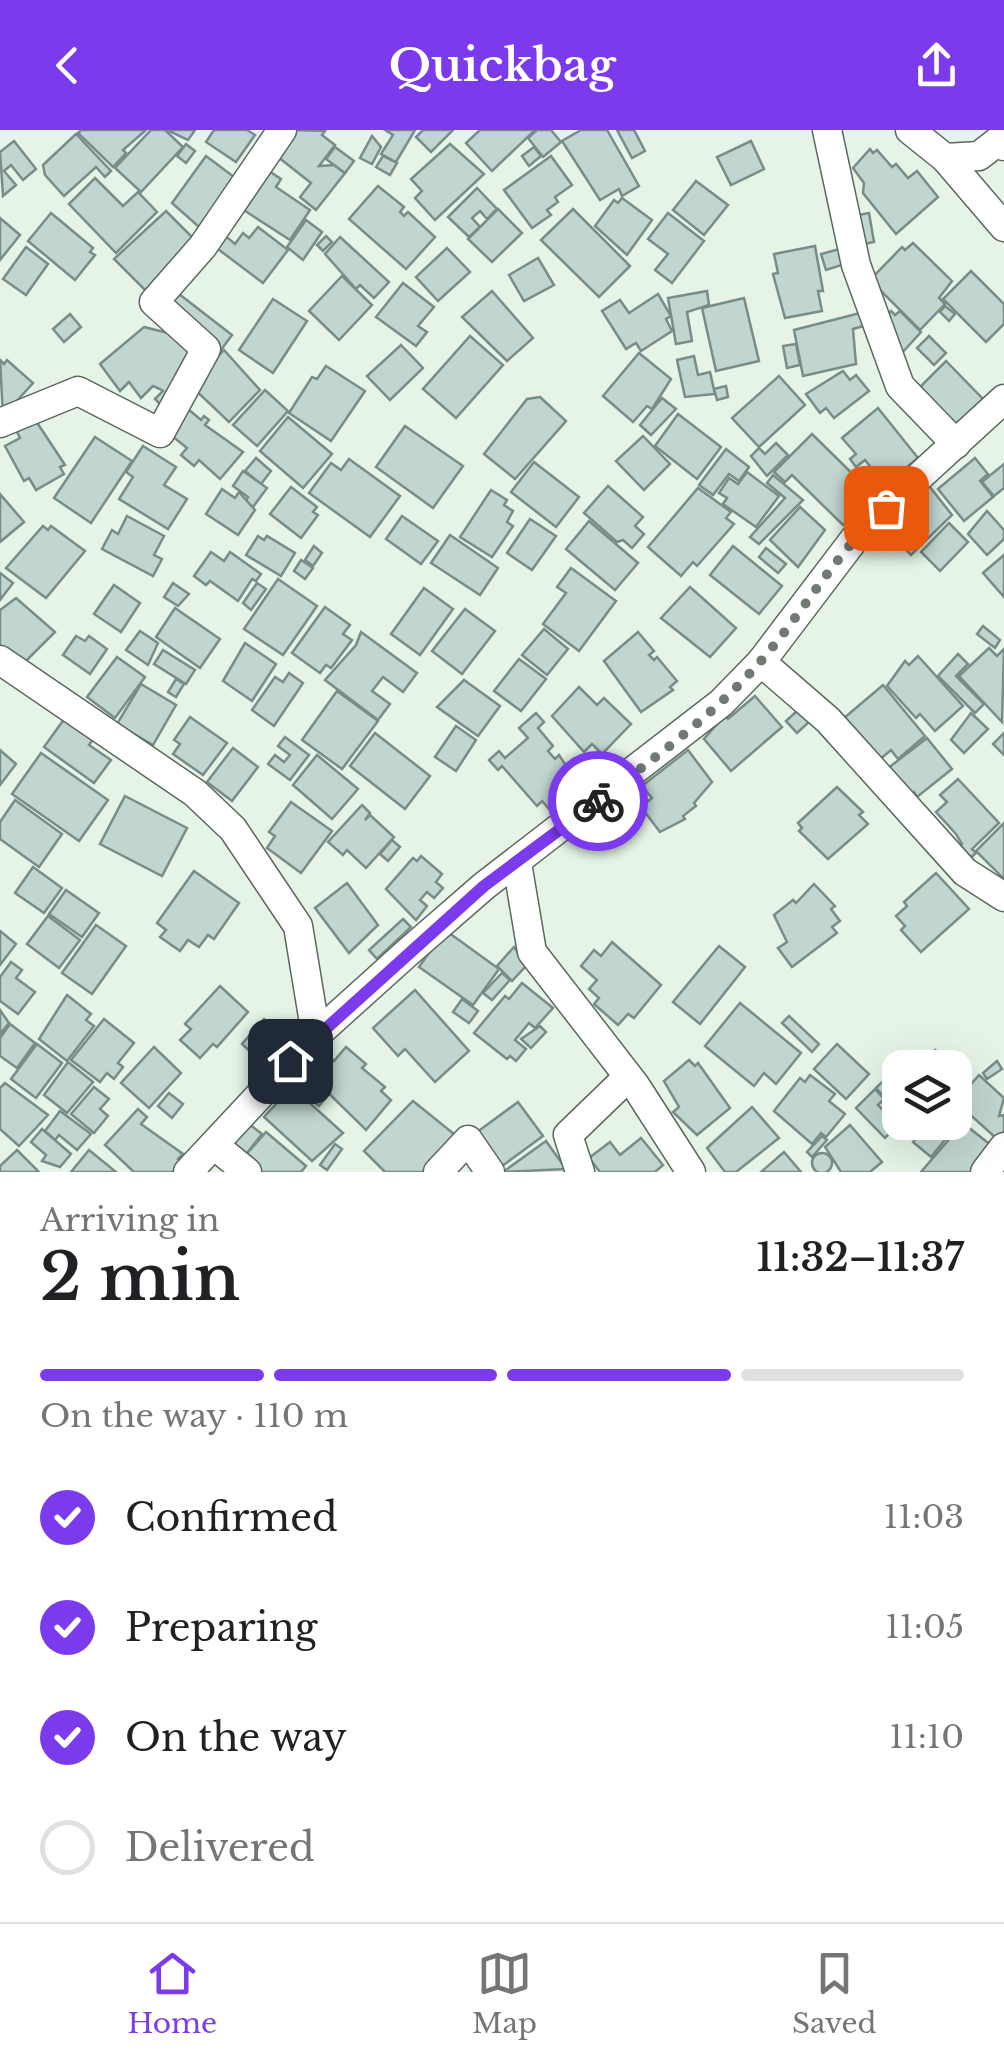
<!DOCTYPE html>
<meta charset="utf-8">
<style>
body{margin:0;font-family:"Libre Baskerville",serif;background:#f6f6f6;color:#202124;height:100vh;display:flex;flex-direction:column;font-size:38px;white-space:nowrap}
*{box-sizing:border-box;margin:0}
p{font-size:32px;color:#757577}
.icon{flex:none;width:55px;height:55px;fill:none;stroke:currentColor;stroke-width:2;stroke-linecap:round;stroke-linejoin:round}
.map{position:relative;height:1042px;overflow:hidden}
.drawer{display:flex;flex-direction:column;background:#fff;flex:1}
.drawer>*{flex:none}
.buttons{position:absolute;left:882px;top:920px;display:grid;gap:20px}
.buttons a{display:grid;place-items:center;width:90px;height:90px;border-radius:20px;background:#fff;box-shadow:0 10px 40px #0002;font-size:50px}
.pin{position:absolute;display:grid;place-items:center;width:85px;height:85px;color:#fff;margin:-42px;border-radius:20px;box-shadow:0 5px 15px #0006}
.courier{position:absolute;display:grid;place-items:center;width:100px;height:100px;margin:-50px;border:8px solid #7c3aed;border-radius:50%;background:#fff;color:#222;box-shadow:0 2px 12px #0007}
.headline em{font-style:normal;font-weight:600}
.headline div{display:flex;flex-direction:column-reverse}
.headline{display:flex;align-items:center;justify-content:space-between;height:170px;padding:0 40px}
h1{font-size:65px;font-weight:600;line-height:75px}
.bar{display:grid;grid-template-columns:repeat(4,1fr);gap:15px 10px;align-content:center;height:120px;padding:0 40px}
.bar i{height:12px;border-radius:8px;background:#e0e0e0}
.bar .selected{background:#7c3aed}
.bar p{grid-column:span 4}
ol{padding:0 40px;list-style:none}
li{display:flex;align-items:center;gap:30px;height:110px}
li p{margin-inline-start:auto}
li .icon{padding:10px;border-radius:50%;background:#7c3aed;color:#fff;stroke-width:4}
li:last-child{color:#757577}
li i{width:55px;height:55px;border:5px solid #e0e0e0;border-radius:50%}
header{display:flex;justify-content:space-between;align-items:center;height:130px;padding:0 40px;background:#7c3aed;color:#fff;font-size:45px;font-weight:600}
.tab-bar{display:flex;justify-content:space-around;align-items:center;height:140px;border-top:2px solid #e0e0e0;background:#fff;font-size:28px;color:#757577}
.tab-bar a{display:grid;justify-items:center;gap:5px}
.tab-bar .selected{color:#7c3aed}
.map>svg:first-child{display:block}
.building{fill:#c1d6d1;stroke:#798c88;stroke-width:2.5}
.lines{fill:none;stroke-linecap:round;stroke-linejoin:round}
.minor-casing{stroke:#5c685d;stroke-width:31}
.minor{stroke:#fff;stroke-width:28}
.done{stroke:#717a72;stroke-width:10;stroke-dasharray:0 18}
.route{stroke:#7c3aed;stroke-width:12}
</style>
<header><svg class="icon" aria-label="back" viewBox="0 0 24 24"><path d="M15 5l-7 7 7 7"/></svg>Quickbag<svg class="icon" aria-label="share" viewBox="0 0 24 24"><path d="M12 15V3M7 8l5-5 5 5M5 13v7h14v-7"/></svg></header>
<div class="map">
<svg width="1004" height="1042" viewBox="0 0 1004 1042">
<rect width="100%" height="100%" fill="#e5f4e6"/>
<g class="building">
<path d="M81 0H146L123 20 126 23 113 37 78 3Z"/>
<path d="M151 0H165L183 17 141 62 115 38Z"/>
<path d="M167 0H195L188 10Z"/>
<path d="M214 0H247L255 5 236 32 206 12Z"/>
<path d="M294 0 325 1 322 5 335 15 319 36 334 35 345 43 316 80 300 67 311 53 273 23Z"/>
<path d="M385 0H415L396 32 381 24 393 5Z"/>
<path d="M423 0H453L431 22 416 7Z"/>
<path d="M480 0H535L492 41 466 13Z"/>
<path d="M537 0H551L561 12 543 27 528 8Z"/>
<path d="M581 0H607L639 56 622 66 619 59 600 70 562 11Z"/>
<path d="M617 0H634L645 21 632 28Z"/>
<path d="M76 4 111 41 105 47 96 37 64 66 45 45 43 35Z"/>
<path d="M372 6 381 17 372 34 360 28Z"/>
<path d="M14 11 36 39 23 50 11 35 4 41 16 55 3 66 0 22Z"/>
<path d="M751 11 764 39 731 55 717 27Z"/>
<path d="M186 14 195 21 186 33 177 26Z"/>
<path d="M450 14 484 44 435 90 415 68 422 61 411 49Z"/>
<path d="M335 17 354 31 345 43 326 29Z"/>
<path d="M534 17 541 26 529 36 522 26Z"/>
<path d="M870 19 873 23 877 20 892 37 896 34 908 48 917 41 938 67 896 104 863 63 864 53 853 38Z"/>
<path d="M206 26 234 47 199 97 172 73Z"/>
<path d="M383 26 397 33 390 45 376 37Z"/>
<path d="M551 26 572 55 555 67 558 72 547 80 551 85 532 98 504 60Z"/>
<path d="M261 36 281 49 276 57 310 80 290 110 236 75Z"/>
<path d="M95 48 123 76 138 62 157 82 116 123 69 74Z"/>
<path d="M696 51 728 75 704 105 673 80Z"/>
<path d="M378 56 404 77 400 82 404 86 408 82 435 107 406 139 349 89Z"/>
<path d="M477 58 497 79 487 89 480 81 472 88 480 97 469 107 448 87Z"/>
<path d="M622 68 652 90 627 125 595 96 614 70 618 73Z"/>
<path d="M498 79 522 103 492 132 468 109Z"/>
<path d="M573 79 630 136 599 167 541 110Z"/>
<path d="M166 81 196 111 148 163 114 129Z"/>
<path d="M51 83 93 118 90 122 95 125 75 150 28 111Z"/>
<path d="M668 83 704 111 672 153 655 140 668 124 648 109Z"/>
<path d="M869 83 874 112 859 115 853 86Z"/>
<path d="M0 88 20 105 0 130Z"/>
<path d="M306 90 322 102 303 130 287 117Z"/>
<path d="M258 97 288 120 263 153 214 116 223 104 235 114 243 103 249 108Z"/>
<path d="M326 106 332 112 323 121 317 115Z"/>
<path d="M340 107 389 152 374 168 360 155 356 159 325 124Z"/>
<path d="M913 113 952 151 939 168 945 174 920 200 870 150 902 117 905 120Z"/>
<path d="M815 116 823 161H818L822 181 785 188 773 144 778 143 774 124Z"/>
<path d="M26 117 48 134 26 165 3 149Z"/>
<path d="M447 118 470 142 438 171 416 147Z"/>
<path d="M843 118 848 133 826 140 821 124Z"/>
<path d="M538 128 554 155 524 171 509 145Z"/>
<path d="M971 141 1004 174V194L986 212 943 169Z"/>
<path d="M342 146 372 175 339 210 309 181Z"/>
<path d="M403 153 434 177 418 196 427 202 416 216 376 187Z"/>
<path d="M170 157 232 205 221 220 159 170Z"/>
<path d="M492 161 533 208 507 231 462 187Z"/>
<path d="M707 161 709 175 687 182 692 211 676 214 668 168Z"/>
<path d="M658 164 671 186 666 189 672 201 641 221 636 213 626 219 602 181 620 170 629 183Z"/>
<path d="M744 168 759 231 716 241 702 178Z"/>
<path d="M273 169 307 191 273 243 239 220Z"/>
<path d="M945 176 955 184 949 191 940 182Z"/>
<path d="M891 181 895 185 900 181 921 202 901 224 881 191Z"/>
<path d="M864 182 867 195 853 199 856 234 803 246 794 200Z"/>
<path d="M70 184 81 197 64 212 53 199Z"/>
<path d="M144 197 180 206 195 220 164 278 155 269 163 261 160 259 153 256 141 268 129 252 120 261 100 234Z"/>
<path d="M470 206 503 235 456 288 423 259Z"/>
<path d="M929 206 946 223 934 235 917 218Z"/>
<path d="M796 214 800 235 787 238 783 216Z"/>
<path d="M401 215 423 238 390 270 367 246Z"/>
<path d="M224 220 260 260 229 292 190 255Z"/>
<path d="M639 223 671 249 652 279 647 276 633 292 603 266Z"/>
<path d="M694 226 698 245 710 242 715 264 685 267 677 230Z"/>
<path d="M0 230 4 234 7 230 33 253 3 286Z"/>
<path d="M946 231 983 269 953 298 916 261Z"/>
<path d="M326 236 365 261 331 311 289 283 312 247 317 249Z"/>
<path d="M843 241 850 250 856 245 869 261 834 288 826 278 820 283 806 264Z"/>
<path d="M779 246 805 275 759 317 732 288Z"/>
<path d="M726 256 728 267 717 270 714 259Z"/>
<path d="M265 260 288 281 257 316 233 295Z"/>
<path d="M540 267 566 291 515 349 484 324 527 269Z"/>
<path d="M662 268 676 279 651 305 640 295Z"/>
<path d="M878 278 918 328 885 355 865 330 856 337 850 329 856 324 842 308Z"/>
<path d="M188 279 201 290 204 286 209 290 205 295 243 322 220 349 199 330 194 336 181 325 187 318 172 306Z"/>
<path d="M678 284 721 317 697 349 655 316Z"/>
<path d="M32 285 65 335 60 337 64 344 36 360 29 348 24 351 5 316 20 308 14 296Z"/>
<path d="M288 287 332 324 303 358 260 321Z"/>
<path d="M405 296 463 336 433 378 376 337Z"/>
<path d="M812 304 873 364 843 395 792 345 785 352 774 342Z"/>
<path d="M643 306 670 334 644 360 616 331Z"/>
<path d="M95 307 132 331 91 393 54 368Z"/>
<path d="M776 313 788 325 767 346 751 326 759 318 765 324Z"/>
<path d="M143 316 176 337 164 355 187 369 168 399 119 369 133 347 126 342Z"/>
<path d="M726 319 749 337 739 351 729 344 713 365 699 355Z"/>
<path d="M256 328 271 341 261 354 245 341Z"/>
<path d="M975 328 988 344 980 351 993 367 964 391 938 359Z"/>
<path d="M349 329 400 366 370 407 309 363 331 333 341 340Z"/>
<path d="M534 332 579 367 556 397 511 362Z"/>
<path d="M1004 334V358L994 366 982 352Z"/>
<path d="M243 341 267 358 253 377 245 372 248 367 233 356Z"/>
<path d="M747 342 779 366 756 397 723 374 727 368 719 363 729 348 738 354Z"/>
<path d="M773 345 803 370 759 414 750 407 785 368 767 353Z"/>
<path d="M926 352 952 385 911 425 892 405 883 415 871 403 881 393 887 399 920 367 915 362Z"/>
<path d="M608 356 643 387 635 396 644 404 632 418 623 410 617 412 584 383Z"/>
<path d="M291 357 317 377 313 382 318 385 301 408 270 384Z"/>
<path d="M698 358 731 382 726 388 734 394 697 436 693 432 681 446 648 417Z"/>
<path d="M222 359 235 368 239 362 255 380 238 405 206 384Z"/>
<path d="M491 360 507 370 504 375 513 381 507 392 513 396 492 427 460 407Z"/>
<path d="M0 364 24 392 0 412Z"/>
<path d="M800 377 825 400 798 437 770 410Z"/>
<path d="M987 381 1004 400V409L987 425 968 404Z"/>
<path d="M127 386 164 406 154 425 162 429 153 446 102 419 112 400 118 404Z"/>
<path d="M402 386 438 411 421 434 386 409Z"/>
<path d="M530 389 556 406 532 440 507 423Z"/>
<path d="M589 391 638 433 615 460 566 419Z"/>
<path d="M949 393 968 412 940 441 921 422Z"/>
<path d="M43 396 48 400 51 396 85 421 46 468 6 438Z"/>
<path d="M450 405 498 438 480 465 431 433Z"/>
<path d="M258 406 264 410 267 406 295 423 281 446 246 425Z"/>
<path d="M314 416 322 423 313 436 305 430Z"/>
<path d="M733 416 782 456 759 484 710 445Z"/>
<path d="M766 418 786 434 778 443 759 427Z"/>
<path d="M211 422 224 431 230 422 261 444 256 451 252 449 238 471 210 451 206 455 194 446Z"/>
<path d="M1004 425V467L983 443Z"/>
<path d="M301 430 313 438 305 449 294 441Z"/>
<path d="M571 438 616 471 579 521 543 494 566 463 557 457Z"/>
<path d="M0 443 13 453 0 470Z"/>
<path d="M278 449 317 476 283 525 244 499Z"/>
<path d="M173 453 189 464 178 476 164 467Z"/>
<path d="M257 453 266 459 251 480 243 473Z"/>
<path d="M114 455 140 473 121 502 94 484Z"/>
<path d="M690 457 736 498 710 527 661 488Z"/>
<path d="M424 458 453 479 420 525 391 504Z"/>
<path d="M16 468 55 502 21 536 0 525V480Z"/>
<path d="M325 477 350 495 343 504 352 510 331 538 326 535 320 543 292 523Z"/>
<path d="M175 478 220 509 200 538 156 507Z"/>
<path d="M465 479 495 501 462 544 432 521Z"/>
<path d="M983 496 1000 510 995 518 977 504Z"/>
<path d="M544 499 568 519 547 545 522 525Z"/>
<path d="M140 501 158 513 148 535 126 520Z"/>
<path d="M361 502 417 543 403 562 383 547 372 561 390 574 378 590 325 550 356 515Z"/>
<path d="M638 502 654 521 649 525 654 530 657 527 677 551 670 557 673 560 641 582 604 531Z"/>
<path d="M76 506 85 511 89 506 107 519 90 544 63 525Z"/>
<path d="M245 513 276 534 252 571 223 551Z"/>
<path d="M989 518 997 526 1004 519 1002 592 959 546Z"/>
<path d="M163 520 195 540 186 554 154 534Z"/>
<path d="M958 524 968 534 956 546 984 574 975 583 938 546Z"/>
<path d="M918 526 963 576 935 601 920 584 916 588 887 556 905 531 909 535Z"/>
<path d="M117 527 145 547 115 588 87 567Z"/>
<path d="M519 529 546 549 521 581 494 561Z"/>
<path d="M289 543 303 553 274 596 252 580 275 547 283 552Z"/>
<path d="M176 549 184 554 176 567 168 562Z"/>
<path d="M464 550 500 576 478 606 437 577Z"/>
<path d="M141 554 176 575 153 615 117 594Z"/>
<path d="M883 555 925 606 898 629 891 620 878 631 843 589Z"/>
<path d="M579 557 597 575 604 568 631 594 602 624 592 614 584 622 552 586Z"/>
<path d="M337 561 378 591 342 639 302 610Z"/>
<path d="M755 566 782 597 731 641 704 609 725 585 728 589Z"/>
<path d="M798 580 809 592 797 603 786 591Z"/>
<path d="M536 583 544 592 538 598 553 616 548 621 555 629 559 625 577 652 549 679 542 671 537 676 502 636 498 640 489 630 499 621 505 628 528 608 519 598Z"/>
<path d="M971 583 988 599 964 623 951 610Z"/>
<path d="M190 587 227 613 203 645 173 624 180 614 174 610Z"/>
<path d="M65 588 94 608 89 615 111 630 94 653 44 617Z"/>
<path d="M456 596 476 610 456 641 435 627Z"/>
<path d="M375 603 430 646 405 679 350 636Z"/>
<path d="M1004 603V625L993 614Z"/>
<path d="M285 607 309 625 290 650 268 634 275 625 284 632 290 625 278 616Z"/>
<path d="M927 608 952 639 917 667 914 662 909 666 887 639Z"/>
<path d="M233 618 258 637 232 671 207 652Z"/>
<path d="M0 620 16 634 0 655Z"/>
<path d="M688 620 712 652 694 673 696 676 683 686 685 689 660 702 641 677 652 668 642 656Z"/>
<path d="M41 623 108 670 79 711 12 664Z"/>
<path d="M317 625 358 659 332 689 293 655Z"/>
<path d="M958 649 999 693 972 719 976 723 968 730 958 719 962 714 956 704 936 682 947 672 940 665Z"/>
<path d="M837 657 863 682 859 685 868 694 828 729 799 701 802 698 798 693Z"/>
<path d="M125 666 187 698 162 746 100 714Z"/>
<path d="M15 670 62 704 39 737 0 709V692Z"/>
<path d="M291 672 332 701 301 743 267 718 275 706 269 702Z"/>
<path d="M362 675 370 683 365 690 370 685 394 707 366 738 347 720 343 725 328 712Z"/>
<path d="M1004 693V749L976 721Z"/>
<path d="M392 710 400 717 388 731 380 724Z"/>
<path d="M421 726 442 744 436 752 443 758 434 768 427 762 420 770 427 776 416 790 386 759 413 728 417 731Z"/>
<path d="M33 737 62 758 44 783 15 763Z"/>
<path d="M194 741 239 773 214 809 208 805 199 817 188 810 180 821 160 807 166 800 157 793Z"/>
<path d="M936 743 969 779 921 822 901 800 905 796 896 786 907 776 904 772Z"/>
<path d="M347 753 378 795 349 823 315 778Z"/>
<path d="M814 754 835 776 831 779 840 791 832 797 837 803 792 837 778 818 787 812 774 785 793 770 796 773Z"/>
<path d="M66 760 99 783 82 807 49 784Z"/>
<path d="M48 786 80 810 59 838 27 814Z"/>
<path d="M403 789 411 797 377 829 369 820Z"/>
<path d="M96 795 126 816 92 864 62 843Z"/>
<path d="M445 800 499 839 473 875 419 837Z"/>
<path d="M0 801 16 814 0 835Z"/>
<path d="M612 812 661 855 634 888 628 884 618 895 594 874 599 868 589 859 597 850 581 836 594 820 601 826Z"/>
<path d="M719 816 745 837 700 894 673 872Z"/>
<path d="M514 817 527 835 512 851 497 836Z"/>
<path d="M11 832 22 840 16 848 35 862 18 884 0 871V847Z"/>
<path d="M502 843 510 850 492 870 483 863Z"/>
<path d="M522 853 553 878 535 898 529 893 515 910 526 919 516 931 510 926 507 929 474 903 505 866 509 869Z"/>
<path d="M220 856 248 882 217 917 213 914 200 928 180 910 191 899 185 894Z"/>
<path d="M415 860 469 921 435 952 405 919 398 926 373 898Z"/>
<path d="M67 865 91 884 86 890 94 896 67 931 39 909Z"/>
<path d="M462 869 478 881 469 893 453 882Z"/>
<path d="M740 873 801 923 776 954 764 943 754 956 705 916Z"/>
<path d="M0 880 9 893 0 904Z"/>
<path d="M789 886 819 914 812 922 782 893Z"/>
<path d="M104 889 134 913 118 933 123 937 114 949 107 943 100 952 71 930Z"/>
<path d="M264 889 292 916 270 940 242 914Z"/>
<path d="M10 894 35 913 17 938 0 926V908Z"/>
<path d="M540 896 546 902 531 918 521 909Z"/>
<path d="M37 914 62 933 36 968 11 949Z"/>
<path d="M837 914 869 944 846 969 814 939Z"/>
<path d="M154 917 181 943 149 978 121 953Z"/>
<path d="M346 917 366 934 362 938 385 957 381 961 391 970 366 1000 312 947 330 927 334 931Z"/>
<path d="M935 920 955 938H920Z"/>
<path d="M906 928 914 938H900V983L876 958Z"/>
<path d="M689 930 695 936 698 933 730 978 697 1005 673 982 679 977 664 951Z"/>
<path d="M997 931 1002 939 987 949 983 943Z"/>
<path d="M68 932 93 952 67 983 44 965Z"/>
<path d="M955 938 972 953 979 945 1004 968 999 986 1004 985V1001L997 1009 955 971Z"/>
<path d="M302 939 328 965 319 976 290 954Z"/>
<path d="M810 945 835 964 829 971 845 984 826 1007 821 1003 812 1014 774 981 800 948 805 952Z"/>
<path d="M5 953 48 985 19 1016 0 999V958Z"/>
<path d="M94 957 109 969 100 979 108 986 94 1003 71 984Z"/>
<path d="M292 957 343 1003 312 1031 264 987Z"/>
<path d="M875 959 884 969 878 975 887 984 894 978 900 985 901 992 885 1008 856 978Z"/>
<path d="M169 963 183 974 172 988 158 976Z"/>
<path d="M413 971 459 1008 426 1042H385L364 1021Z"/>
<path d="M518 972 543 1006 498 1039 473 1005Z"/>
<path d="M752 977 779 1008 736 1042H725L707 1018Z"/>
<path d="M138 979 147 987 141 994 183 1024 178 1029 183 1034 177 1042H134L105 1015Z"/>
<path d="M60 981 91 1004 77 1020 59 1005 55 1010 45 1001Z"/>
<path d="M245 991 262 1004 240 1032 224 1019Z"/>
<path d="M929 992 956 996 931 1027 913 1012Z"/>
<path d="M963 993 992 1016 971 1042H921Z"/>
<path d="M850 995 882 1032 870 1042H841L825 1017Z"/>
<path d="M42 999 71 1024 60 1037 42 1031 46 1025 31 1012Z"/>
<path d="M266 1002 306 1036 301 1042H260L243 1028Z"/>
<path d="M822 1006 827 1010 812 1027 807 1022Z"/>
<path d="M641 1008 663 1035 655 1042H600L589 1028 610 1012 620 1025Z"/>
<path d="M546 1011 566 1039 503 1042Z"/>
<path d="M335 1014 342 1019 327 1040 320 1035Z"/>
<path d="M17 1020 39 1042H0V1036Z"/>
<path d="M89 1020 116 1042H71Z"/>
<path d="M784 1022 801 1042H761Z"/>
<circle cx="822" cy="1033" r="10"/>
</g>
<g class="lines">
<g class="minor-casing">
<g id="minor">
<path d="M827 0 856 135 900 256 956 314"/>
<path d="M910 0 945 28 1004 97"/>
<path d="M945 28 979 26 997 12 1004 16"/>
<path d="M0 293 78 261 160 303 206 219 154 172 203 116 282 0"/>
<path d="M0 530 195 663 233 699 298 796 316 905"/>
<path d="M761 532 828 590 965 742 1004 767"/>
<path d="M517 733 532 822 635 955 691 1042"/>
<path d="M214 1015 247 1042"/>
<path d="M188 1042 316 905 407 823 484 756 721 573 761 532 862 399 1004 269"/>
<path d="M438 1042 468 1010 490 1042"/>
<path d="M580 1042 568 1005 628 947"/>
<path d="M985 1042 1004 1017"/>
</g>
</g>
<use href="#minor" class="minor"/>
</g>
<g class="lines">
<path class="done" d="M598 671C653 629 714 585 760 532 804 482 836 422 886 378"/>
<path class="route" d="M290 931 484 756 598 671"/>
</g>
</svg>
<div class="buttons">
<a><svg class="icon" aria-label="layers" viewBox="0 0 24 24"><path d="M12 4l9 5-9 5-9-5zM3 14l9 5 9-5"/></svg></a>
</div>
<div class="pin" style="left:886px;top:378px;background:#ea580c"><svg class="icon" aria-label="bag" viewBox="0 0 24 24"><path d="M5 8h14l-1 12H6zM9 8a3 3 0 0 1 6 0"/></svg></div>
<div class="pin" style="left:290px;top:931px;background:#1f2937"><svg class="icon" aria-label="home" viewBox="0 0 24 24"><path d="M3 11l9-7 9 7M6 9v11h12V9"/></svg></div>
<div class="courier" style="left:598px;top:671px"><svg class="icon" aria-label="bike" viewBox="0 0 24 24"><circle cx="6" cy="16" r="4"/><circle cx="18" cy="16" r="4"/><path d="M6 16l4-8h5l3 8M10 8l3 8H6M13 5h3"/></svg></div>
</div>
<section class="drawer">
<div class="headline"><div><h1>2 min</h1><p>Arriving in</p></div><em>11:32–11:37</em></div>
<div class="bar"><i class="selected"></i><i class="selected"></i><i class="selected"></i><i></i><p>On the way · 110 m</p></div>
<ol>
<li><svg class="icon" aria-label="check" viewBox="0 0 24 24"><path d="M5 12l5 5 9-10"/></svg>Confirmed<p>11:03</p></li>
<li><svg class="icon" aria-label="check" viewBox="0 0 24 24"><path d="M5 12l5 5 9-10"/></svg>Preparing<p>11:05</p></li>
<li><svg class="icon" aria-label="check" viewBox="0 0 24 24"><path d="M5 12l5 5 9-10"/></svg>On the way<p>11:10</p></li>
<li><i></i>Delivered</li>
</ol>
</section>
<nav class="tab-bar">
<a class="selected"><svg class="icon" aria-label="home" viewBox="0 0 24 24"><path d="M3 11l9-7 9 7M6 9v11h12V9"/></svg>Home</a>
<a><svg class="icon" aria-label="map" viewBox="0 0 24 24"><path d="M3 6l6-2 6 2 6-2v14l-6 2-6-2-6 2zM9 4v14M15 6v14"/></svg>Map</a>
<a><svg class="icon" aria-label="saved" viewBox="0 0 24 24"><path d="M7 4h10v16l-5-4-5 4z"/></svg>Saved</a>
</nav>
